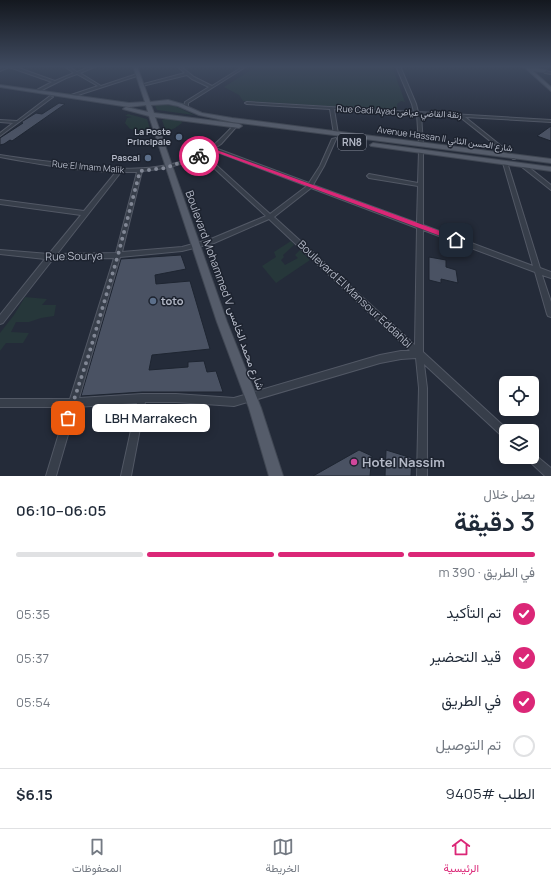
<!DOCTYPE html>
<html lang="ar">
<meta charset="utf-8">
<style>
body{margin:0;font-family:Manrope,Vazirmatn,sans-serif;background:#f6f6f7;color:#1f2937;direction:rtl;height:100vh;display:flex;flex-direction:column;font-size:15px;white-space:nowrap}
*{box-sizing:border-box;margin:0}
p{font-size:13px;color:#747a83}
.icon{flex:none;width:22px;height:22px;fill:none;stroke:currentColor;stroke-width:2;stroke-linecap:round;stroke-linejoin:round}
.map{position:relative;height:476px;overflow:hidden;direction:ltr}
.drawer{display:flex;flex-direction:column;background:#fff;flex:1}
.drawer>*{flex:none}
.buttons{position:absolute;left:499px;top:376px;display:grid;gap:8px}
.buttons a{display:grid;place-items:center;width:40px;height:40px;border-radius:6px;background:#fff;box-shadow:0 2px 10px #0003;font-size:20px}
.pin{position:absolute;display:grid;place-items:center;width:34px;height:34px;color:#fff;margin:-17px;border-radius:8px;box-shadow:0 2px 6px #0006}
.courier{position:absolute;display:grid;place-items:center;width:40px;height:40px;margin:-20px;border:3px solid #db2777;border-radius:50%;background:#fff;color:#222;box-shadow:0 1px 5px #0007}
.bubble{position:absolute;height:28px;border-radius:6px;background:#fff;box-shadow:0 2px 10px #0003;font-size:13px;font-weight:600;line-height:28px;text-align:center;direction:rtl}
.headline em{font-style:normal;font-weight:600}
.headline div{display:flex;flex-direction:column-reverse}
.headline{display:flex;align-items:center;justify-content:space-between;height:68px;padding:0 16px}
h1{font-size:26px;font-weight:600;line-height:30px}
.bar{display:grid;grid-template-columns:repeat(4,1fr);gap:6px 4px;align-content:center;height:48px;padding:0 16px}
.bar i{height:5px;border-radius:3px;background:#e0e1e3}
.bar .current{background:#db2777}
.bar p{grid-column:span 4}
.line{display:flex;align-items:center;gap:10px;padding:0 16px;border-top:1px solid #e0e1e3}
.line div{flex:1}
ol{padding:0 16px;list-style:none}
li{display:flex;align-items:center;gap:12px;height:44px}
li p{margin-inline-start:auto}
li .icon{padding:4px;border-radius:50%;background:#db2777;color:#fff;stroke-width:4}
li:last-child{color:#747a83}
li i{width:22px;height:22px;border:2px solid #e0e1e3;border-radius:50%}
.tabs{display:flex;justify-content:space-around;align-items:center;height:56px;border-top:1px solid #e0e1e3;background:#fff;font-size:11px;color:#747a83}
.tabs a{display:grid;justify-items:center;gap:2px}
.tabs .current{color:#db2777}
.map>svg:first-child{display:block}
.green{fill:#26373a}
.building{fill:#4a5263;stroke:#1e2531}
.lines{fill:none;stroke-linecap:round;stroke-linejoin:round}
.minor-casing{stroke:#525865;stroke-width:2}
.major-casing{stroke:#404753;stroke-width:2}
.minor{fill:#373e4a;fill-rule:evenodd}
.major{fill:#555c6a;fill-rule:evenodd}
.route{fill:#db2777}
.done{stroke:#818795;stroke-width:4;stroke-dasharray:0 7.2}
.service-dot{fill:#5c6f8a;stroke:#1d232f;stroke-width:1.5}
.hotel-dot{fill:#d1479c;stroke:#1d232f;stroke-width:1.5}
.labels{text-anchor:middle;stroke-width:3;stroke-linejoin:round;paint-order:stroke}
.far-street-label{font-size:9px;fill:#b3b8c6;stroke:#1d232f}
.far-poi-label{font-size:9px;font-weight:bold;fill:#b3b8c6;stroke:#1d232f;text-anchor:end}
.shield{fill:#1d232f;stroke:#868b99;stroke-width:1}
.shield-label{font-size:10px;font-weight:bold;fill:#b3b8c6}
.street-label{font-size:11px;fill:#b3b8c6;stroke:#1d232f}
.poi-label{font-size:11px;font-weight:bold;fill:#b3b8c6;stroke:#1d232f;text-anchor:start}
.near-poi-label{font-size:13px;font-weight:bold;fill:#b3b8c6;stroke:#1d232f;text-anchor:start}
</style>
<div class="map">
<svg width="551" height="476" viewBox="0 0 551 476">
<rect width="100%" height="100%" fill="#242b39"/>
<g class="green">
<path d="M257 66H392L405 102 401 101 397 104V110L243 101 239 95 224 87Z"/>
<path d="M154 104 175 106 194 115 157 110Z"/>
<path d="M128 114 147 119 150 129 145 132 130 129 125 123 127 118 132 117 125 116Z"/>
<path d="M168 118 181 121 182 123 175 128 166 132 162 120Z"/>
<path d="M291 241 294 245 283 255 284 257 281 260 285 265 298 258 295 255 300 250 310 260 276 283 262 266 276 257 274 252Z"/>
<path d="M25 297 47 299 42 305H56L54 316 41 318 29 322H16L11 332 29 333 23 343H6L0 351V333L14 315Z"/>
</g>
<g class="building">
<path d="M59 103 65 104 12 141 10 140 4 144 0 145V138L23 123 21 122 23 121 36 113 42 114Z"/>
<path d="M551 126V141L537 136Z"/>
<path d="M181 255 186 269 155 275 156 284 190 281 210 349 152 355 149 370 188 367V362L204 361 207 372 216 371 223 392H142L81 396 121 259Z"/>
<path d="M429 257 446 260V267L456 270 458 283 441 279V283L429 280Z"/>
<path d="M359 450 372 456 370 476H313Z"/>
<path d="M386 450 412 458 411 476H385Z"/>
</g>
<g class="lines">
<g class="minor-casing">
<g id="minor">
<path d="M6 66H13L55 81 74 73 64 66H68L77 72 92 66H97L80 73 101 86 137 74 140 75 72 97 70 96 71 95 98 86 77 74 66 78 38 92H37V90L52 82 9 67 0 71V69Z"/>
<path d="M177 66H180L194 77 212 86 244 66H247L188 103V108L186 109 184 108 185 102 209 87 192 79 187 75 142 86 140 85 185 73Z"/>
<path d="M396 66H400L416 104 418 112 551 120V122L465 117 515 157V159H513L460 117 421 114 423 145 421 146 419 145 417 114 334 109 338 134 336 135 334 134 330 109 247 104 245 103 247 102 414 112 412 104Z"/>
<path d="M546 71 551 72V74L545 73 544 72Z"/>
<path d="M50 96 53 97 0 136V133L13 123 0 122V120L17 121Z"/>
<path d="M234 125 237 126 221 144 215 148 309 183 320 166 332 139 336 138V139L324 166 313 185 417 223 418 186 369 178 367 176 369 174 418 183 419 151V150H423V225L533 266 503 163V162H507L540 268 551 272V278L542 275 551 302V317L548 316 547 314 535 272 423 230V352L509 431H506V439L503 437 424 364 427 388V476H417L419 388 416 358 401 359 380 363 234 406 176 402H145L131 476H121L137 403 76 407 56 476H46L67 407H0V399H70L114 258 53 259 3 323 0 324V315L45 259 0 254V250L49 254 81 215 0 204V200L84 211 116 172C77 171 38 164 0 157V155C20 158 40 161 61 163 106 169 156 175 199 155 213 148 223 136 234 125ZM212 150 307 186 270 214 205 155ZM202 157 266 216 211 239 182 247 122 252 142 171C165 169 181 165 202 157ZM121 172H137L116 253 57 254ZM311 188 417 228 415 345 274 217ZM269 219 410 351H401L380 355 234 398 176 394H142L79 398 120 257 182 251 214 243Z"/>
<path d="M522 165H526L551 185V190L522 167Z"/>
<path d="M532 453 534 454 551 468V476H545L528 460 526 457H532Z"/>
</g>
</g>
<g class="major-casing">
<g id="major">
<path d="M133 66H137L150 102 168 100 182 104 202 113 232 118 551 159V163L232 122 199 115 178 106 168 104 151 105 154 113 239 124 242 126 239 128 155 117 227 322 261 408 283 476H269L249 408 217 322 149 116 123 109 126 107 148 112 146 105 129 107 0 87V85L129 103 145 102Z"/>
<path d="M523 66H528L530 69 535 68 546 70V71L544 72 533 71 551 87V91Z"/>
<path d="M373 143 551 167V171L371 146 370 145Z"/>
</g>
</g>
<use href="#minor" class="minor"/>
<use href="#major" class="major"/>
</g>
<linearGradient id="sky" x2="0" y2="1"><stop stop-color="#14181f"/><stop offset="0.5" stop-color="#3f4a5f"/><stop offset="1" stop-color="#3f4a5f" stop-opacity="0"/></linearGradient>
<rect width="551" height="133" fill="url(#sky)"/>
<path class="route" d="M211 148 459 238V240L456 242 454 241 213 151 201 157 196 156Z"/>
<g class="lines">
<path class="done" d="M68 418 89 354 118 255 140 171 165 168 199 156"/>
</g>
<g class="service-dot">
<circle cx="179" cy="137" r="4"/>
<circle cx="148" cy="158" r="4"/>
<circle cx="153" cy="301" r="4"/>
</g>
<circle class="hotel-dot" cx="354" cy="462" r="4"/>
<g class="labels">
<g class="far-street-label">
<text transform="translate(399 112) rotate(3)" y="3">Rue Cadi Ayad زنقة القاضي عياض</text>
<text transform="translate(445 139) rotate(8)" y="3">Avenue Hassan II شارع الحسن الثاني</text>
<text transform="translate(88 167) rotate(5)" y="3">Rue El Imam Malik</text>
</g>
<g class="far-poi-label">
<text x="171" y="135">La Poste<tspan x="171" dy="10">Principale</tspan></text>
<text x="140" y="161">Pascal</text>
</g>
<rect class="shield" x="338" y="134" width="28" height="16" rx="3"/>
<g class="shield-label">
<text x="352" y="146">RN8</text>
</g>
<g class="street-label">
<text transform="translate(74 256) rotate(-1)" y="4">Rue Sourya</text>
<text transform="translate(225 290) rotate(70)" y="4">Boulevard Mohammed V شارع محمد الخامس</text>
<text transform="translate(355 294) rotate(43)" y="4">Boulevard El Mansour Eddahbi</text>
</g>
<g class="poi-label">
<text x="161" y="305">toto</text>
</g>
<g class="near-poi-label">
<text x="362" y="467">Hotel Nassim</text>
</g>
</g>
</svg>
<div class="buttons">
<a><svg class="icon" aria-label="locate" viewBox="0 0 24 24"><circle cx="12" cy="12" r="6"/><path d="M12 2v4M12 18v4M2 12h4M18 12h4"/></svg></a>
<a><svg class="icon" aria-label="layers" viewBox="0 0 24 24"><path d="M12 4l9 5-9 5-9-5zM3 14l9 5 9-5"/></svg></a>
</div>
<div class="pin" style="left:68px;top:418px;background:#ea580c"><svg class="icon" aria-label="bag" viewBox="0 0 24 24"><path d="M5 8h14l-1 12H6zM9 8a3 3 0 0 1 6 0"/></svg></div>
<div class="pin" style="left:456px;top:240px;background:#1f2937"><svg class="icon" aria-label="home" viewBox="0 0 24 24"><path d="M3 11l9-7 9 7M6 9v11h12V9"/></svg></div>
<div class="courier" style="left:199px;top:156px"><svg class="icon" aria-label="bike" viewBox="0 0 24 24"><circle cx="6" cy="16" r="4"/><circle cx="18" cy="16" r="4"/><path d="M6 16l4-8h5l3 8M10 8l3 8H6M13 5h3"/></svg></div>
<div class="bubble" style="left:92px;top:404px;width:118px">LBH Marrakech</div>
</div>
<section class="drawer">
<div class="headline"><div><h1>3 دقيقة</h1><p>يصل خلال</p></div><em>06:05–06:10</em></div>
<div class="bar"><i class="current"></i><i class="current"></i><i class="current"></i><i></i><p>في الطريق · 390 m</p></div>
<ol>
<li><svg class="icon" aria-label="check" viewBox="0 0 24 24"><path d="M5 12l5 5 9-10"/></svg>تم التأكيد<p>05:35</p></li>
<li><svg class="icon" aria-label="check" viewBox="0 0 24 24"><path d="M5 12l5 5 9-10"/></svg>قيد التحضير<p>05:37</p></li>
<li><svg class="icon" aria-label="check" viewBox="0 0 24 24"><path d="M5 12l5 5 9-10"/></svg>في الطريق<p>05:54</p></li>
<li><i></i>تم التوصيل</li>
</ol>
<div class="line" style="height:52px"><div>الطلب #9405</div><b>$6.15</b></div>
</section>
<nav class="tabs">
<a class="current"><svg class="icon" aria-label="home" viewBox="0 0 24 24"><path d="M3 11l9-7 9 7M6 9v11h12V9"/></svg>الرئيسية</a>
<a><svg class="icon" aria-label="map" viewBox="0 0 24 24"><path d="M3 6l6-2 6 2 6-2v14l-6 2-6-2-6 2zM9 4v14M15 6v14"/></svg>الخريطة</a>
<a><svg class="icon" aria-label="saved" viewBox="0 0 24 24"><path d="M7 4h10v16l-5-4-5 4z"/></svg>المحفوظات</a>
</nav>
